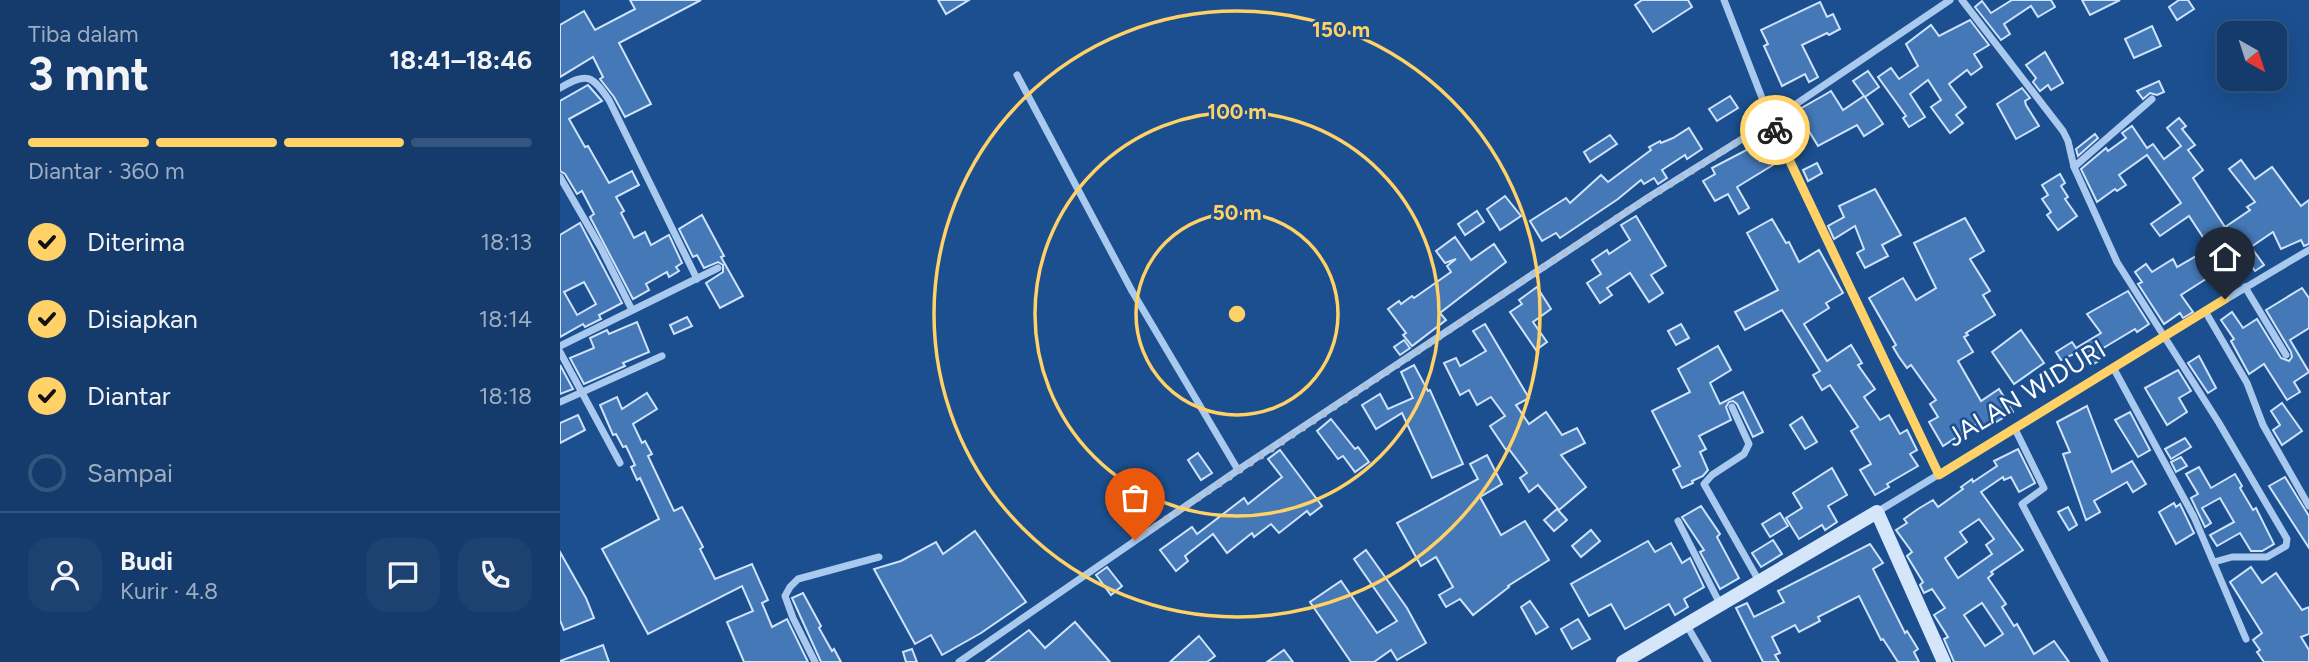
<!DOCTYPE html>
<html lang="id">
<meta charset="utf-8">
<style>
body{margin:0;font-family:Figtree,sans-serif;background:#1d4271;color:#f1f3f6;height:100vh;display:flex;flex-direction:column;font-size:26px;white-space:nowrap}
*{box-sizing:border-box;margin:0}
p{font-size:23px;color:#9dadc1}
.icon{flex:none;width:38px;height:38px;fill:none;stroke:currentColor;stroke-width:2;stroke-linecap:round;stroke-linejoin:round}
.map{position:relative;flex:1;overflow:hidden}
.side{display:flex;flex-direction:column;background:#143b6b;width:560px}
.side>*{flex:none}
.needle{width:46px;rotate:141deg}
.fabs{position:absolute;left:1657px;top:21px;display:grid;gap:14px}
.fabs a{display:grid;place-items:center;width:70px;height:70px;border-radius:14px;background:#143b6b;box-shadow:0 7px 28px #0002,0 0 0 2px #33557e;font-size:35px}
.pin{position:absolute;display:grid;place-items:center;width:60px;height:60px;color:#fff;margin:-72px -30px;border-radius:50% 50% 50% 0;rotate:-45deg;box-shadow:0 0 7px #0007}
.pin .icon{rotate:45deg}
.courier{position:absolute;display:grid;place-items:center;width:70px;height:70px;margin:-35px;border:5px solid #ffd166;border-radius:50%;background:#fff;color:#222;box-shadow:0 2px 9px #0007}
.head em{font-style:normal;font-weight:700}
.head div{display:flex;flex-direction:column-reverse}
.head{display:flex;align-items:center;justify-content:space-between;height:119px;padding:0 28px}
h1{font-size:46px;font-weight:700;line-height:52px}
.bar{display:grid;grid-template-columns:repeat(4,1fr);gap:10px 7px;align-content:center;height:84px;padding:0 28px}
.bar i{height:9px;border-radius:5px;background:#33557e}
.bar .active{background:#ffd166}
.bar p{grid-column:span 4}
.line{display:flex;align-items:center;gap:18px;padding:0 28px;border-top:2px solid #33557e}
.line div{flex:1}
.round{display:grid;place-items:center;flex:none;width:74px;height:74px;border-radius:21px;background:#1d4271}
ol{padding:0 28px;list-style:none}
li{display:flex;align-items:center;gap:21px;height:77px}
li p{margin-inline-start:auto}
li .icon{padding:7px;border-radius:50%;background:#ffd166;color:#111;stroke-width:4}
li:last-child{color:#9dadc1}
li i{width:38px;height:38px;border:4px solid #33557e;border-radius:50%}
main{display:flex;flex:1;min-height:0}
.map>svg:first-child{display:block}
.building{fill:#4478b7;stroke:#cfe3fa;stroke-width:2;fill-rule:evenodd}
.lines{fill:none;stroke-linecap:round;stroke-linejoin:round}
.minor{stroke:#a9c9ee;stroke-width:7}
.secondary{stroke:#d6e6fa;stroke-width:14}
.done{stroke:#afc1d8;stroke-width:7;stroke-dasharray:0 12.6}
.route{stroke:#ffd166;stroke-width:9}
.ring{fill:none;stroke:#ffd166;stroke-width:3.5}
.labels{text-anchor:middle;stroke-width:5;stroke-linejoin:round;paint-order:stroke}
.street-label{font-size:26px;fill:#fff;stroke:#1b4f8f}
.centre{fill:#ffd166;stroke:#1b4f8f;stroke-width:3.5}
.ring-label{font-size:21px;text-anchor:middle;font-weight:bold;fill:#ffd166;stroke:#1b4f8f;stroke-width:5;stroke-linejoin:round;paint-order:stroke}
</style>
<main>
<section class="side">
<div class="head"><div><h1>3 mnt</h1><p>Tiba dalam</p></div><em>18:41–18:46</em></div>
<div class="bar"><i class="active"></i><i class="active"></i><i class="active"></i><i></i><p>Diantar · 360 m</p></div>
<ol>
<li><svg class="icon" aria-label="check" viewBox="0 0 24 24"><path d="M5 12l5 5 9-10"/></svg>Diterima<p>18:13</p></li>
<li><svg class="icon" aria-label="check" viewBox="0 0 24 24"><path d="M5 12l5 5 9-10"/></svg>Disiapkan<p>18:14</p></li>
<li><svg class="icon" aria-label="check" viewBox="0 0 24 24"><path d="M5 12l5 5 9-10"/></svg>Diantar<p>18:18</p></li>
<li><i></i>Sampai</li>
</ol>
<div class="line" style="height:126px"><a class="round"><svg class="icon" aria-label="person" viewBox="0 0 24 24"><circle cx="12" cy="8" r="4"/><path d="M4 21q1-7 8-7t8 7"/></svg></a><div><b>Budi</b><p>Kurir · 4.8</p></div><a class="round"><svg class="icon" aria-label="chat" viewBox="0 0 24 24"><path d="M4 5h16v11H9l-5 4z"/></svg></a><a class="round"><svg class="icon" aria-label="phone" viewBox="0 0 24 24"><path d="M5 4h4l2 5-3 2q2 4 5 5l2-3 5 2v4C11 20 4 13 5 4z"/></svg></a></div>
</section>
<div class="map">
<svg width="1749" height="662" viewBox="0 0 1749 662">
<rect width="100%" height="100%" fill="#1b4f8f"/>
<g class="building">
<path d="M70 0H141L59 43 91 104 65 117 54 97 40 79 43 77 33 57 0 77V25L24 11 35 30 75 9Z"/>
<path d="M378 0H409L386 14Z"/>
<path d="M1082 0H1128L1132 7 1093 32 1075 5Z"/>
<path d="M1452 0H1491L1495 7 1478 17 1471 6 1444 24 1450 34 1441 40 1415 7 1422 1 1431 13Z"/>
<path d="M1522 0H1560L1530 15Z"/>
<path d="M1619 0H1628L1634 9 1617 20 1609 7Z"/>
<path d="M1260 2 1267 17 1273 14 1280 29 1269 35 1267 33 1242 45 1258 77 1249 82 1245 74 1222 86 1204 46 1208 44 1201 30Z"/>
<path d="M1410 20 1429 45 1414 54 1422 67 1411 75 1407 70 1389 84 1406 107 1396 115 1403 123 1390 133 1371 107 1381 100 1368 80 1350 94 1365 117 1349 127 1343 118 1346 116 1318 77 1331 68 1339 79 1358 66 1346 44 1371 25 1379 36Z"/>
<path d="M1592 26 1601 46 1574 58 1565 39Z"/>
<path d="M1485 52 1503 83 1491 90 1488 85 1480 91 1473 82 1476 78 1466 65Z"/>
<path d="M1308 71 1319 87 1305 97 1323 124 1304 136 1297 125 1258 146 1247 128 1231 138 1224 125 1241 115 1238 110 1266 94 1271 91 1283 110 1304 96 1293 81Z"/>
<path d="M1599 81 1604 92 1597 95 1590 93 1583 99 1577 91Z"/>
<path d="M28 85 42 101 9 119 25 147 28 146 49 183 72 171 79 185 56 197 64 211 61 213 74 238 85 232 91 245 109 235 122 263 116 267 119 271 109 277 107 272 86 284 89 290 73 299 30 217 34 214 22 191 17 194 5 174 0 171V101Z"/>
<path d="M1462 88 1470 98 1465 101 1466 105 1479 126 1456 139 1437 104Z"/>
<path d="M1170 96 1178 108 1157 121 1149 109Z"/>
<path d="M1619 118 1626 126 1622 129 1635 145 1628 150 1643 170 1633 178 1665 227 1690 210 1687 207 1695 202 1669 169 1681 160 1695 179 1712 167 1741 206 1749 200V244L1744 246 1741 240 1721 249 1713 232 1691 247 1704 265 1695 271 1690 264 1663 281 1658 273 1646 279 1621 295 1633 312 1623 318 1620 313 1604 324 1578 284 1582 282 1575 272 1586 264 1592 272 1613 259 1617 267 1650 248 1629 216 1600 236 1591 224 1621 203 1587 155 1559 175 1566 185 1557 191 1555 189 1537 202 1521 169 1546 148 1548 151 1566 138 1562 133 1572 126 1587 148 1593 144 1604 159 1621 146 1607 128Z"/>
<path d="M1129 128 1142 149 1127 159 1125 155 1102 170 1107 178 1098 184 1094 178 1084 184 1081 180 1058 199 1000 238 996 233 982 241 970 221 1006 198 1010 203 1041 175 1048 182 1091 150 1089 147 1100 141 1101 143 1113 138Z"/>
<path d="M1535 134 1538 138 1518 156 1516 149Z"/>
<path d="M1050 135 1057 144 1030 162 1024 152Z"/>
<path d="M1192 147 1200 161 1208 156 1213 165 1177 187 1189 208 1179 214 1168 194 1155 201 1143 181 1155 174 1152 168Z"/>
<path d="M1257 163 1262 173 1248 181 1243 170Z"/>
<path d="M1500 174 1505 183 1501 186 1508 197 1505 199 1517 216 1498 230 1487 215 1491 212 1482 199 1488 195 1482 185Z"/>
<path d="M1315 189 1341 235 1322 245 1328 256 1305 268 1297 253 1304 249 1295 226 1274 239 1268 226 1284 217 1279 206Z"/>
<path d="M945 196 961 216 940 230 927 209Z"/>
<path d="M917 211 924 222 905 235 898 224Z"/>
<path d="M142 215 164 256 161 257 183 296 160 308 146 283 163 272V265L158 262 144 268 137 255 133 257 119 229Z"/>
<path d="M1076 216 1106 266 1091 275 1103 293 1089 302 1070 273 1047 288 1052 295 1040 303 1027 283 1041 274 1032 260 1047 250 1049 254 1070 240 1061 225Z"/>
<path d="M1405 218 1424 251 1410 259 1430 291 1423 295 1435 315 1406 333 1408 335 1404 337 1413 352 1398 361 1421 401 1439 389 1453 412 1421 431 1417 424 1383 446 1369 422 1378 417 1370 404 1376 400 1351 365 1347 368 1339 357 1333 347 1336 345 1309 298 1343 278 1356 300 1376 288 1354 243Z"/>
<path d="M1212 219 1226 243 1229 242 1239 262 1259 250 1283 293 1266 303 1269 308 1244 324 1267 361 1291 345 1302 363 1298 365 1315 389 1304 397 1320 420 1329 415 1340 434 1347 430 1357 450 1350 454 1358 466 1327 484 1329 487 1315 495 1300 470 1311 464 1291 431 1298 427 1270 385 1262 390 1253 375 1260 371 1222 310 1185 330 1175 312 1218 290 1187 233Z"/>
<path d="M20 223 62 303 39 315 41 319 25 327 23 324 0 337V235ZM24 282 36 304 17 315 4 292Z"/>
<path d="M895 237 911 260 934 244 946 262 880 313 886 320 852 346 843 335 846 333 828 309 839 301 841 304 852 296 854 298 891 272 887 266 896 259 885 263 876 251Z"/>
<path d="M977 287 991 309 973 322 987 342 976 350 950 312 962 304 959 300Z"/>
<path d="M1742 288 1749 298V328L1730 340 1749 372 1734 382 1740 392 1727 400 1704 364 1689 374 1671 341 1674 339 1661 320 1672 312 1683 328 1697 319 1721 358 1729 361 1732 357 1731 352 1706 310Z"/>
<path d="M1568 291 1589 324 1577 332 1575 329 1540 350 1545 357 1532 365 1529 361 1523 365 1516 353 1501 360 1496 352 1512 342 1516 348 1541 333 1527 314Z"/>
<path d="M127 317 132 326 114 334 110 325Z"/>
<path d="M77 322 89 352 63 363 65 366 24 384 10 358 34 348 30 338 47 330 49 334Z"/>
<path d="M925 324 969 398 956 405 969 424 986 412 1002 435 1017 428 1025 443 1001 455 1026 487 999 510 978 485 969 492 960 478 967 473 948 448 946 450 930 426 945 416 931 397 917 405 909 390 900 395 884 363 896 358 900 366 926 351 913 331Z"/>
<path d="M1121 324 1129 338 1116 345 1108 331Z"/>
<path d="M1461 330 1484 363 1454 384 1432 352Z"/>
<path d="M844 340 850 348 840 355 834 347Z"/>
<path d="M1158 346 1171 370 1150 383 1160 404 1183 392 1203 432 1193 437 1177 404 1173 401 1169 402 1166 407 1171 420 1139 436 1146 449 1140 452 1148 470 1143 476 1132 481 1133 483 1122 488 1113 470 1120 466 1092 411 1130 392 1118 369Z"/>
<path d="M1639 356 1656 388 1648 393 1628 363Z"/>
<path d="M0 365 13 389 0 394Z"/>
<path d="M854 365 868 391 870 390 903 464 872 478 842 413 816 429 802 405 820 394 828 409 853 398 841 372Z"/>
<path d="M1618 370 1631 391 1619 398 1627 412 1607 425 1585 388Z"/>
<path d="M87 393 97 409 73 424 82 443 85 441 92 454 88 456 114 511 122 507 143 547 140 549 155 579 192 564 208 600 202 603 212 627 227 619 248 662H184L167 622 193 611 182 586 88 634 42 549 99 519 80 478 77 480 71 467 75 465 66 446 63 447 56 434 53 435 40 405 57 397 62 409Z"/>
<path d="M1722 403 1742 431 1722 445 1713 430 1720 425 1711 411Z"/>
<path d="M1527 406 1552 472 1572 461 1586 484 1573 492 1567 482 1534 501 1540 512 1526 520 1503 454 1510 452 1497 422Z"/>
<path d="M1570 412 1590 450 1578 457 1555 420Z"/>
<path d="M18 415 25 430 0 443V423Z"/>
<path d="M1242 417 1257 442 1245 449 1230 425Z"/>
<path d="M771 419 795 449 798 447 809 462 795 472 783 456 778 459 757 431Z"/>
<path d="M1625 438 1631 447 1611 459 1605 449Z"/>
<path d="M1458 449 1475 483 1459 492 1451 477 1444 480 1443 477 1421 492 1463 550 1431 572 1433 574 1428 578 1446 604 1442 607 1454 626 1457 624 1474 654 1494 641 1509 662H1394L1384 639 1388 637 1374 615 1385 608 1372 589 1364 593 1360 585 1363 582 1347 556 1352 552 1336 530 1347 523 1344 519 1358 509 1373 500 1378 507 1403 489 1401 487 1412 479 1413 482 1437 466 1434 461ZM1419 519 1434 539 1426 545 1432 554 1398 578 1385 558 1407 542 1400 532ZM1422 603 1443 634 1425 646 1404 615Z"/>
<path d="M720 450 762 506 750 515 747 511 719 533 711 524 694 537 692 533 667 553 653 534 625 556 628 561 616 571 600 550 632 527 637 534 684 498 688 504 722 477 708 459Z"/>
<path d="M638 453 652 473 641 480 628 460Z"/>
<path d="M927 455 942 484 920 497 941 535 965 521 989 560 948 586 949 587 913 615 900 599 886 607 879 595 893 587 876 557 861 566 837 523 918 479 910 464Z"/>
<path d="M1621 457 1627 466 1616 472 1611 462Z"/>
<path d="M1639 467 1651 488 1675 474 1682 486 1680 488 1693 510 1696 508 1714 544 1702 551H1691L1680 533 1657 546 1650 535 1674 522 1660 498 1642 508 1651 523 1645 527 1631 498 1638 494 1626 474Z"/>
<path d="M1272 468 1287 495 1268 506 1277 522 1265 530 1262 525 1239 539 1226 518 1242 508 1233 493Z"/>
<path d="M1725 477 1749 516V548L1709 486Z"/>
<path d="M1614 503 1616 507 1620 504 1634 533 1616 544 1599 512Z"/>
<path d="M1141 506 1160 534 1157 537 1179 578 1160 589 1140 552 1144 550 1122 517Z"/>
<path d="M1508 507 1517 525 1509 530 1498 512Z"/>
<path d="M997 509 1007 520 994 531 984 520Z"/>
<path d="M1220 513 1228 526 1210 537 1202 524Z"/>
<path d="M1031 530 1040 541 1021 557 1012 546Z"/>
<path d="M415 531 466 602 421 633 382 655 371 635 355 644 314 569 341 561 376 542 383 554Z"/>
<path d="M1213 540 1222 554 1201 567 1192 553Z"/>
<path d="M1088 541 1095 552 1111 543 1122 563 1130 558 1144 587 1124 599 1128 607 1115 615 1109 604 1065 629 1051 604 1029 616 1011 584Z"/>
<path d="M1310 544 1323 563 1313 569 1345 633 1347 631 1358 649 1354 652 1359 662H1338L1323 639 1321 640 1299 596 1258 617 1260 621 1239 632 1235 625 1212 637 1220 653 1215 655 1219 662H1203L1176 608 1187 603 1194 617 1224 602 1218 591Z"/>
<path d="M806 550 847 608 866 643 837 660 831 650 814 662H791L750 602 781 581 817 633 837 621 794 559Z"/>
<path d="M0 552 26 598 34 618 4 630 0 620Z"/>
<path d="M547 567 562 586 551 595 536 575Z"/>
<path d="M1691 567 1702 583 1716 573 1742 610 1749 607V634L1741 637 1749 650V662H1704L1697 652 1700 650 1693 640 1702 633 1670 582Z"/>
<path d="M243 593 261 626 259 628 272 651 274 649 281 662H261L232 598Z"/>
<path d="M970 601 988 627 976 634 961 607Z"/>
<path d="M1018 619 1030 639 1012 649 1001 629Z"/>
<path d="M515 622 550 662H426L469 630 485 648Z"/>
<path d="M639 636 655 656 647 662H610Z"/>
<path d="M43 645 49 662H0V661Z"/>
<path d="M352 649 357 662H346L343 652Z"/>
<path d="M724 650 733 662H707Z"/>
</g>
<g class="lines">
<g class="minor">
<path d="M1164 0 1211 121 1379 475"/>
<path d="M1402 0 1503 131 1508 141 1514 167 1557 262 1659 423 1727 539 1726 546 1707 557H1672L1654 562"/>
<path d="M457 75 572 291 678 470"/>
<path d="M0 88C27 72 32 75 49 100L137 279"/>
<path d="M1514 167 1592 99"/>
<path d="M0 177 41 248 72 310"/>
<path d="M1685 287 1726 355"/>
<path d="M1645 311 1687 383 1703 425 1749 506"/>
<path d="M0 346 158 268"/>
<path d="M0 352 60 463"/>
<path d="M1554 369 1634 517 1686 639"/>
<path d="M0 402 102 356"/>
<path d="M1172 407 1189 444 1184 454 1152 475 1144 484 1199 581"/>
<path d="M1455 429 1484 488 1462 504 1545 662"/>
<path d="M1317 512C1461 425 1604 335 1749 250"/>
<path d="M1118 521 1160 604"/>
<path d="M1126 624 1148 662"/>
<path d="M255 662 233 618 225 596 230 587 238 579 319 557"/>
<path d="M399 662 678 470 1089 197 1211 121 1390 0"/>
</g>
<path class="secondary" d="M1063 662 1317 512 1384 662"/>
</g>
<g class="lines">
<path class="done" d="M575 540 1066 212 1211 121 1215 130"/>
<path class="route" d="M1215 130 1379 475 1665 299"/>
</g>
<g class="ring">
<circle cx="677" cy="314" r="101"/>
<circle cx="677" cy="314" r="202"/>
<circle cx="677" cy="314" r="303"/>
</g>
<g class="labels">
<g class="street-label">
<text transform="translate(1466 393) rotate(-31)" y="9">JALAN WIDURI</text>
</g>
</g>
<circle cx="677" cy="314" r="10" class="centre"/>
<g class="ring-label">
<text x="781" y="37">150 m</text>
<text x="677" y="119">100 m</text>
<text x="677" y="220">50 m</text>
</g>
</svg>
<div class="fabs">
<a><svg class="needle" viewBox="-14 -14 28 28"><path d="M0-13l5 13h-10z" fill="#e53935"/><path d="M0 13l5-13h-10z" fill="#9dadc1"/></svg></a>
</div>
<div class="pin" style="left:575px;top:540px;background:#ea580c"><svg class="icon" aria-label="bag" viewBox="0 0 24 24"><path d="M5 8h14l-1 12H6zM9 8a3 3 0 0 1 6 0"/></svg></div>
<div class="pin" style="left:1665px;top:299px;background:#1f2937"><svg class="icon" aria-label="home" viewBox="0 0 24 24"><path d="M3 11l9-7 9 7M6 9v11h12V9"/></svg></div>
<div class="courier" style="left:1215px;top:130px"><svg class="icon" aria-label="bike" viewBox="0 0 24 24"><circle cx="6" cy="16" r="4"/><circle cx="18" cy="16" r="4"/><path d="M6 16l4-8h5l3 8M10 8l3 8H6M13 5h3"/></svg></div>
</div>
</main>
